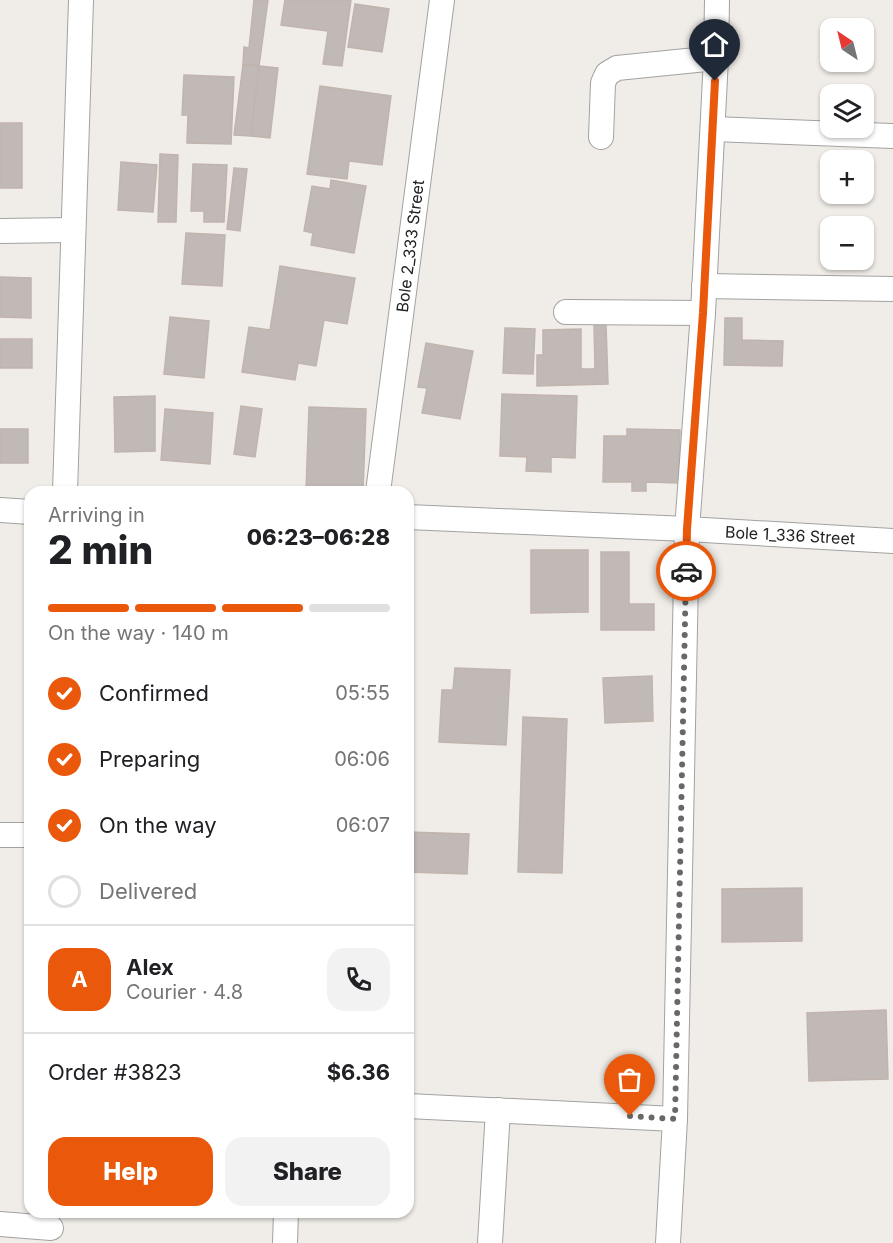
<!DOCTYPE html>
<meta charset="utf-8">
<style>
body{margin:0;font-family:Inter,sans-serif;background:#f2f2f2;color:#202124;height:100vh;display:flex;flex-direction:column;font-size:22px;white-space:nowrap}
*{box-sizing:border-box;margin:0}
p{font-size:20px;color:#757577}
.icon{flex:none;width:33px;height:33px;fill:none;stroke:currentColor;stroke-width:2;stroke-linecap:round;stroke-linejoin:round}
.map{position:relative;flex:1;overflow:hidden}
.panel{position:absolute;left:24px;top:486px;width:390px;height:732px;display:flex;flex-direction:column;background:#fff;border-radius:18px;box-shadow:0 2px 4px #0004}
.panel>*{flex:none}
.needle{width:39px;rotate:325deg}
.tools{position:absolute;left:820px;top:18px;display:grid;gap:12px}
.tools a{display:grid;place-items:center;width:54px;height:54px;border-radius:12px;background:#fff;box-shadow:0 2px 4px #0004;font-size:30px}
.pin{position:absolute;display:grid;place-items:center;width:51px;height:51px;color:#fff;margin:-62px -26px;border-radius:50% 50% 50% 0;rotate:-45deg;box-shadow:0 0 6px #0007}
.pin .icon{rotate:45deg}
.courier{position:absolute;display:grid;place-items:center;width:60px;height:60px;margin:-30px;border:4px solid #ea580c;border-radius:50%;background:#fff;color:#222;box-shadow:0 2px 8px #0007}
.summary em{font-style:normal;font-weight:800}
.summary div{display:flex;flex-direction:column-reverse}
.summary{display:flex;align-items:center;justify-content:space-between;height:102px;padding:0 24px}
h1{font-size:39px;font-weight:800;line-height:45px}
.bar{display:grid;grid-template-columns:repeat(4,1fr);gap:9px 6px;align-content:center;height:72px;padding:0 24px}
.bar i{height:8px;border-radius:4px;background:#e0e0e0}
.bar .selected{background:#ea580c}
.bar p{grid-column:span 4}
.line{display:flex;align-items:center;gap:15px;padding:0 24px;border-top:2px solid #e0e0e0}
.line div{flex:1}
.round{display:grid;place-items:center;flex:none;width:63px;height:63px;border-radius:18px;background:#f2f2f2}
ol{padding:0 24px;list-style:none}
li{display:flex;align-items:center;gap:18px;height:66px}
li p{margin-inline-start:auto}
li .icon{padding:6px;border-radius:50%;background:#ea580c;color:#fff;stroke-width:4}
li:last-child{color:#757577}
li i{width:33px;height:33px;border:3px solid #e0e0e0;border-radius:50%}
.primary-button{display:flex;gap:12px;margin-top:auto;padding:12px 24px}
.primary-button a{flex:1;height:69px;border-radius:18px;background:#ea580c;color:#fff;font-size:24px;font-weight:800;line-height:69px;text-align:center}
.primary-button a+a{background:#f2f2f2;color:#202124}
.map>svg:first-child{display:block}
.building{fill:#c0b9b5;stroke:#c1b4ac;stroke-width:1.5}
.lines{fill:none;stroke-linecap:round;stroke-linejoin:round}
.street-casing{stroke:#a2a2a2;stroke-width:26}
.street{stroke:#fff;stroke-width:24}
.done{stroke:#696867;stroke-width:6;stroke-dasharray:0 10.8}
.route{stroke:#ea580c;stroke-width:8}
.labels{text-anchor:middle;stroke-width:6;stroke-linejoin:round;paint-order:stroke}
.street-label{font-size:16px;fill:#212121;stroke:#fff}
</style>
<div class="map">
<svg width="893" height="1243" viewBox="0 0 893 1243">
<rect width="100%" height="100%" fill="#f0ede8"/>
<g class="building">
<path d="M254 0H268L259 66 243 65 244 47 249 48Z"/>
<path d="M285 0H351L342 66 323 64 328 31 281 25Z"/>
<path d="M355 4 389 9 382 52 348 47Z"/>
<path d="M243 65 259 66 251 136 234 135Z"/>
<path d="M259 66 278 68 270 138 251 136Z"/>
<path d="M184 75 234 77 231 144 187 143 188 115H182Z"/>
<path d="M320 86 391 96 382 165 349 161 347 179 307 174Z"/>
<rect x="0" y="123" width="22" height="65"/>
<path d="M160 154 178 155 176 222H158Z"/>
<path d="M121 162 157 165 153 212 118 210Z"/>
<path d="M193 164 227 165 224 222H204V211H191Z"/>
<path d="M234 168 247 169 240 231 227 229Z"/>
<path d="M331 180 366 186 354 253 311 245 313 233 304 231 312 186 330 189Z"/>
<path d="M186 233 225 235 222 286 182 284Z"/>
<path d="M280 266 355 278 347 324 324 320 316 366 298 363 295 380 242 372 249 327 270 330Z"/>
<path d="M0 277 31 278V318L0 317Z"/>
<path d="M170 317 209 321 204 378 164 374Z"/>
<path d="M725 318H742V340L783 341 782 366 724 365Z"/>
<path d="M606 324 608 384 537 386V355H543V330L581 329V369H595L594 325Z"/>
<path d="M505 328 535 329 533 374 503 373Z"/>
<rect x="0" y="339" width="32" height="29"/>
<path d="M426 343 473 351 460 419 422 413 427 388 418 387Z"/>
<path d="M502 394 577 396 575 458 551 457V472L526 471 527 457 500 456Z"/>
<path d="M155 396V451L115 452 114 397Z"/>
<path d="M241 406 262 409 255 457 234 454Z"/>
<path d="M309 407 366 409 363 492H306Z"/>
<path d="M165 409 213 413 210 464 161 460Z"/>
<rect x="0" y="429" width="28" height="34"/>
<path d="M627 429 680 430 679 483 646 482V491H632V482H603L604 436H627Z"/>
<path d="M531 550H588V612L531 613Z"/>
<path d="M601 552H629V604H654V630H601Z"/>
<path d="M455 668 510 670 506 745 439 742 442 690H453Z"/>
<path d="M652 676 653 721 605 723 603 678Z"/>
<path d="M523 717 567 719 562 873 518 872Z"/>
<path d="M408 832 469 834 467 874 408 872Z"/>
<path d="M802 888V941L722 942V889Z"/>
<path d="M886 1010 888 1079 809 1081 807 1013Z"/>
</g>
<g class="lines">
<g class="street-casing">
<g id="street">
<path d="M713 129 893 136"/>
<path d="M601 137 603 83 607 74 617 68 716 58"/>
<path d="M0 231 73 230"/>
<path d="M704 286 893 289"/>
<path d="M566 312 703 313"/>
<path d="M65 492 81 0"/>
<path d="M378 492 442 0"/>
<path d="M0 510 30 512"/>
<path d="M408 517 687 529 893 541"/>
<path d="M0 835H30"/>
<path d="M408 1106 675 1119"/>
<path d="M0 1224 51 1228"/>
<path d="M285 1243 286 1212"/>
<path d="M490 1243 498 1110"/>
<path d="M668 1243 675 1119 687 529 703 313 716 58 717 0"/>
</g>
</g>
<use href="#street" class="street"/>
</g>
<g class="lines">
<path class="done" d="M630 1116 675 1119 686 571"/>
<path class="route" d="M686 571 687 529 703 313 715 81"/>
</g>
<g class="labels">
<g class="street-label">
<text transform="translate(410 246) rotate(-83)" y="6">Bole 2_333 Street</text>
<text transform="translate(790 535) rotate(3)" y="6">Bole 1_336 Street</text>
</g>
</g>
</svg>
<div class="tools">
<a><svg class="needle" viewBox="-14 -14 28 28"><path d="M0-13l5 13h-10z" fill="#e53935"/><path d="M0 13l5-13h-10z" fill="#757577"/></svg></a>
<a><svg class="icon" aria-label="layers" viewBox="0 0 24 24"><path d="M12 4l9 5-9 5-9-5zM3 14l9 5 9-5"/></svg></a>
<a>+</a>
<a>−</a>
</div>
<div class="pin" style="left:630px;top:1116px;background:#ea580c"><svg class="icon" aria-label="bag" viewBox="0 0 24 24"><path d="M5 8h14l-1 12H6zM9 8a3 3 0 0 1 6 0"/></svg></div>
<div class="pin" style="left:715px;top:81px;background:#1f2937"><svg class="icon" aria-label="home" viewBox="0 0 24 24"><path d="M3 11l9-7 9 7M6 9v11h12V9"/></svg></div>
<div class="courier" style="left:686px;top:571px"><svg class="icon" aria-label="car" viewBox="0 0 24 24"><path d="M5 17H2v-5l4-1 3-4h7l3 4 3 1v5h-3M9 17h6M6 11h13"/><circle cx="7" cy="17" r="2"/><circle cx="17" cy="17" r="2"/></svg></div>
<section class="panel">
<div class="summary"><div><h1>2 min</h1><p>Arriving in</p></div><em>06:23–06:28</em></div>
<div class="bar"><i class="selected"></i><i class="selected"></i><i class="selected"></i><i></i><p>On the way · 140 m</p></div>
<ol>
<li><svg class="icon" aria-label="check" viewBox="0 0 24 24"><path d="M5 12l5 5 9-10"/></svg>Confirmed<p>05:55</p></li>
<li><svg class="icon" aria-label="check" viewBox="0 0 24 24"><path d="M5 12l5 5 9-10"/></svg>Preparing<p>06:06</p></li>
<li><svg class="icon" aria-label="check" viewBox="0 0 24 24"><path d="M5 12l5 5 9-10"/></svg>On the way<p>06:07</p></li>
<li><i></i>Delivered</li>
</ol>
<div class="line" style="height:108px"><b class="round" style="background:#ea580c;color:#fff">A</b><div><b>Alex</b><p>Courier · 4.8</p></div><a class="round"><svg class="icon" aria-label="phone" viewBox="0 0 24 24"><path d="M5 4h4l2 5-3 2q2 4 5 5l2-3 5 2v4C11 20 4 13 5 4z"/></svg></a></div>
<div class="line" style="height:78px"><div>Order #3823</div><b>$6.36</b></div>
<div class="primary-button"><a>Help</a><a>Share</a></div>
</section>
</div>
